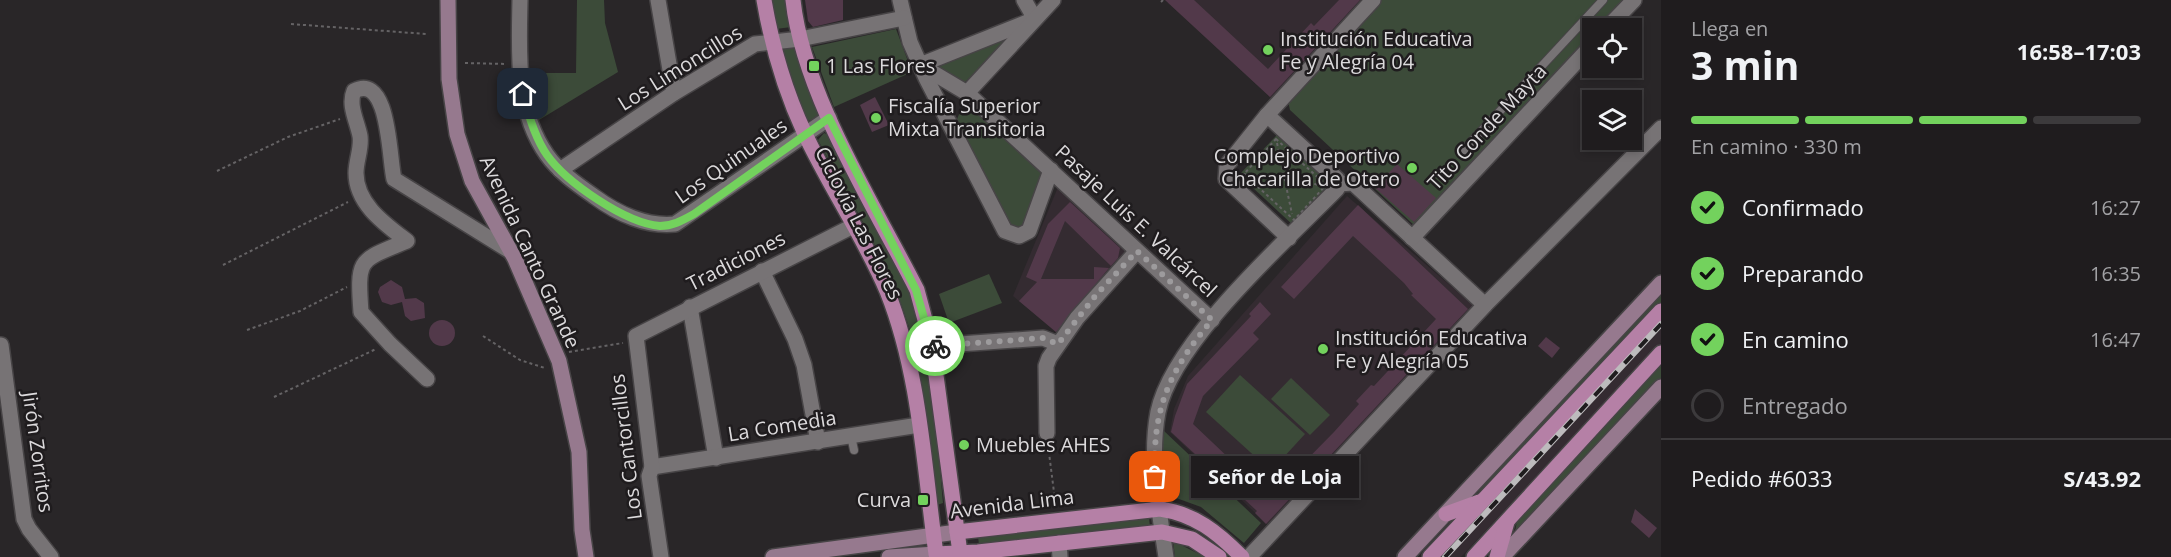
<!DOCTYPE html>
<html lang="es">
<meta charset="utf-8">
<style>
body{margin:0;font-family:"Open Sans",sans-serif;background:#272527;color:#f1f3f6;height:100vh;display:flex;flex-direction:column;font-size:22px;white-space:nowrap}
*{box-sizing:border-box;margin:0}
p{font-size:20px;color:#a1a1a4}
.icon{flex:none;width:33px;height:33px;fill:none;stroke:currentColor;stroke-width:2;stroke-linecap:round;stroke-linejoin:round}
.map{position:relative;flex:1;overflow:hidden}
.drawer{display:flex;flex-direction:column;background:#1f1c1e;width:510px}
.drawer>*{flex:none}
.controls{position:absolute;left:1582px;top:18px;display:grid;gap:12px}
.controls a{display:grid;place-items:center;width:60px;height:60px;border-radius:0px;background:#1f1c1e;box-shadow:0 3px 9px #0003,0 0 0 2px #3c3a3c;font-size:30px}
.pin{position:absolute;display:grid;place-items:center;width:51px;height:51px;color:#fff;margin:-26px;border-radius:12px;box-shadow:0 3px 9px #0006}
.courier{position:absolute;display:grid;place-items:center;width:60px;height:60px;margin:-30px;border:4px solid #73d25d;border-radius:50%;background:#fff;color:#222;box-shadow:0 2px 8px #0007}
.bubble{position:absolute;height:42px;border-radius:0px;background:#1f1c1e;box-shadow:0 3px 9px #0003,0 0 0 2px #3c3a3c;font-size:20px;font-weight:700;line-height:42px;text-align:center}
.overview em{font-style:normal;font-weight:700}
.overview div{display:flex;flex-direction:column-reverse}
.overview{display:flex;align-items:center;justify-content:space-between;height:102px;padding:0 30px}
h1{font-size:39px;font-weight:700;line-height:45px}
.bar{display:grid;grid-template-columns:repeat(4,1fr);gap:9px 6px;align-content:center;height:72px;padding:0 30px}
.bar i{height:8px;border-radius:4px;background:#3c3a3c}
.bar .selected{background:#73d25d}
.bar p{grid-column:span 4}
.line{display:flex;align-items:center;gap:15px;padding:0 30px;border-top:2px solid #3c3a3c}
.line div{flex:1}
ol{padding:0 30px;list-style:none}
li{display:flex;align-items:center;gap:18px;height:66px}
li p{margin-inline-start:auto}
li .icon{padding:6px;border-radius:50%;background:#73d25d;color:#111;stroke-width:4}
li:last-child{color:#a1a1a4}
li i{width:33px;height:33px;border:3px solid #3c3a3c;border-radius:50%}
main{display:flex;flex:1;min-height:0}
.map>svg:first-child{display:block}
.built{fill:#342b31}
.green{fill:#3c4b39}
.building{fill:#52394a}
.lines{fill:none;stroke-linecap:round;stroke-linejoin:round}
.lane-casing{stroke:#474446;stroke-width:10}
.street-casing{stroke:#474446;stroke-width:18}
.secondary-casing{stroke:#474446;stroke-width:18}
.primary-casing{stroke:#474446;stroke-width:18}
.path{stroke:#656365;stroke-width:2;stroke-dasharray:3 3;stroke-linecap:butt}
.lane{stroke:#777375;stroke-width:8}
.street{stroke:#777375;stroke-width:15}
.secondary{stroke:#96798e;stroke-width:15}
.primary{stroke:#b580a6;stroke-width:15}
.rail-casing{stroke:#bdbbbd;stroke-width:6}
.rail{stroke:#1f1c1e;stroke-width:4;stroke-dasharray:11;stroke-linecap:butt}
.done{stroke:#9d9b9d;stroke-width:6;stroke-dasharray:0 10.8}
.route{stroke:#73d25d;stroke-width:8}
.poi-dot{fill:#73d25d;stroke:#1f1c1e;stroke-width:2}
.labels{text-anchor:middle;stroke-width:5;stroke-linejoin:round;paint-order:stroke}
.poi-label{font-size:20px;fill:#dcdadc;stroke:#1f1c1e;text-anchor:start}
.street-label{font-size:20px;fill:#dcdadc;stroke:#1f1c1e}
</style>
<main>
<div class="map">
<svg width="1661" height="557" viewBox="0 0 1661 557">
<rect width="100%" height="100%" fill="#292628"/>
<g class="built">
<path d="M1171 0H1364L1271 98 1168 3Z"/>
<path d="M1058 187 1130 255 1058 334 1013 296Z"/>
<path d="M1347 196 1475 307 1358 432H1355L1347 440V444L1269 526 1170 432 1174 409 1188 376Z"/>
<path d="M1661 320V343L1461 557H1440Z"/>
</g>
<g class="green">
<path d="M577 0H604L605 23 618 72 539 120 529 73H576Z"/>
<path d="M771 0H788L791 27 776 29Z"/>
<path d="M1382 0H1630L1603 28H1593V40L1416 227 1290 110 1288 101Z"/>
<path d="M896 29 912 72 834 107 812 47Z"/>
<path d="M1020 30 964 83 936 66Z"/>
<path d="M794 45 818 113V116L812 121 805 119 780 48Z"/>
<path d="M971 107 1043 173 1022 228 1016 229 1008 224 957 119 961 110Z"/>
<path d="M824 133 830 136C861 197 902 260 920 326 936 382 938 444 943 503L937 505C929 445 926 382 908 324 888 260 849 199 818 140Z"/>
<path d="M1277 135 1332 186 1294 226 1239 175Z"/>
<path d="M989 274 1002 303 949 323 939 294Z"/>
<path d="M1661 285V303L1496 482 1476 493H1470Z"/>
<path d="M1661 362V379L1528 521 1515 532 1518 515Z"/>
<path d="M1240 375 1305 434 1271 471 1206 412Z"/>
<path d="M1291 378 1330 415 1310 435 1271 399Z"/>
<path d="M1163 430 1261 523 1244 543 1201 507 1168 495C1158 476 1159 451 1163 430Z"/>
<path d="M1149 518 1150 527 979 545 978 536Z"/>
<path d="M1173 541 1205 557H1175Z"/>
</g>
<g class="building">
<path d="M805 0H843V20L813 27 808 21Z"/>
<path d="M1165 0H1194L1268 69 1311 23 1314 26 1339 0H1360L1270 97Z"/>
<path d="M875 97 889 125 872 132 860 105Z"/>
<path d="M1397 164 1436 198 1414 222 1375 188Z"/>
<path d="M1070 202 1120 248 1118 258 1111 266 1065 221 1041 279H1094V267L1109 268 1056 332 1019 301 1037 282 1026 277 1048 224Z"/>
<path d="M1358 205 1468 309 1266 524 1255 513 1257 511 1171 432 1175 416 1187 384 1251 316 1249 314 1260 302 1271 314 1253 333 1259 339 1203 396 1193 424 1270 497 1334 432 1359 404 1356 401 1371 385 1374 386 1436 319 1411 295 1413 294 1404 283 1353 236 1294 299 1281 287Z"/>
<path d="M391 280 402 287 405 299 416 298 424 303 425 318 411 321 405 316 402 302 391 305 382 302 378 292 380 287Z"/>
<circle cx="442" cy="333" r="13"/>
<path d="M1546 337 1560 348 1552 358 1538 346Z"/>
<path d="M1635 509 1657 528 1649 538 1631 522Z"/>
</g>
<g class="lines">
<g class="lane-casing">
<g id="lane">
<path d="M1462 152 1603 0"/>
<path d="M851 436 854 450"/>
</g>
</g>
<g class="street-casing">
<g id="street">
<path d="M520 0C519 52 515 110 547 155 559 172 578 185 595 197 618 214 647 227 675 224L829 118"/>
<path d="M658 0 674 93"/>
<path d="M900 0 910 42 926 78 1005 231 1019 236 1029 231 1051 170"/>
<path d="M1607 28 1634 0"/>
<path d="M920 65 967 93 1212 320"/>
<path d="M920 65 1035 19 1024 0"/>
<path d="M967 93 1053 0"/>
<path d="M1267 115 1337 179 1339 184"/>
<path d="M560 170 674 93 755 44 800 39 904 18"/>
<path d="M1339 184 1353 183 1485 305"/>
<path d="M1289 238 1226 179 1227 165 1267 115 1373 0"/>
<path d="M1412 238 1593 44"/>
<path d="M762 271 795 339 804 365 818 442"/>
<path d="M690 307 716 458"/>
<path d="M1 345 24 519 29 529 51 557"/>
<path d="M932 346 1043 338 1058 344"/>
<path d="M427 379 390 344 361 312C357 257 359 261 407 241 385 224 356 204 356 173 356 160 362 148 360 136 357 121 348 105 354 91 390 72 389 160 394 179L510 251"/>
<path d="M1047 433 1046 366 1049 358 1077 318 1137 251"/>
<path d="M652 467 919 425"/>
<path d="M1059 543 1060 557"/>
<path d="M661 557 649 476 652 467 636 336 853 226"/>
<path d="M1166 557C1159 509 1149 460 1158 412 1172 342 1286 241 1337 189L1339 184"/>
<path d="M1249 557 1485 305 1661 128"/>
</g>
</g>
<g class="secondary-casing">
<g id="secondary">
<path d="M448 0 449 79 457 134 472 181 515 259 559 361 579 452 582 530 586 557"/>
<path d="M773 557 957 532"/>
<path d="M889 557 936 554"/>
<path d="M1405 557 1661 283"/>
<path d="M1502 557 1661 387"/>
</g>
</g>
<g class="primary-casing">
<g id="primary">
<path d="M764 0C772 47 785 91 805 134 830 187 864 237 887 291 920 373 924 467 936 554L978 552 1162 532 1192 539 1219 557"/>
<path d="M793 0C803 94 874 205 917 290L932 346 960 553"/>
<path d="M1446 514 1479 502"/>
<path d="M957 532 1160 509C1195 514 1217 532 1242 557"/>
<path d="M1430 557 1661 311"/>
<path d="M1474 557 1661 353"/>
<path d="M1497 557 1507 522"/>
</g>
</g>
<g class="path">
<path d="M1161 2 1163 0"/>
<path d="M291 24 426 34"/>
<path d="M465 63 507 64"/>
<path d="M1276 139 1326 185 1294 220 1244 174Z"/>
<path d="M1277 143 1292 214"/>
<path d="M217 171 288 137 340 119"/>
<path d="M1243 174 1321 185"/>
<path d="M223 265 348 202"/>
<path d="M247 330 300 311 347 287"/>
<path d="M483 336 520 360 545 368"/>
<path d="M569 352 623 343"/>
<path d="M274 397 376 349"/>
<path d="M1048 445 1056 508"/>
</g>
<use href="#lane" class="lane"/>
<use href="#street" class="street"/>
<use href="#secondary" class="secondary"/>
<use href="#primary" class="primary"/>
<g class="rail-casing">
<path id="rail" d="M1445 557 1661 324"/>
</g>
<use href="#rail" class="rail"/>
</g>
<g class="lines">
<path class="done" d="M935 346 1043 338 1058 344 1096 295 1137 251 1212 320C1169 371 1152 409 1155 477"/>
<path class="route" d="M523 94C528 114 535 138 547 155 566 182 625 223 660 226 673 226 683 220 694 214L829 118 916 290 932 346H935"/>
</g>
<g class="poi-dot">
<circle cx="1268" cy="50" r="6"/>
<rect x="808" y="60" width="12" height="12" rx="3"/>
<circle cx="876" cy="118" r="6"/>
<circle cx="1412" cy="168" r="6"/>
<circle cx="1323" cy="349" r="6"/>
<circle cx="964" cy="445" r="6"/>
<rect x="917" y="494" width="12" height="12" rx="3"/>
</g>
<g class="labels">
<g class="poi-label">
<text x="1280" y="46">Institución Educativa<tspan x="1280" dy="23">Fe y Alegría 04</tspan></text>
<text x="826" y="73">1 Las Flores</text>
<text x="888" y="113">Fiscalía Superior<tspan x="888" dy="23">Mixta Transitoria</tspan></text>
<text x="1400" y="163" text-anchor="end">Complejo Deportivo<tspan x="1400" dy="23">Chacarilla de Otero</tspan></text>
<text x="1335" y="345">Institución Educativa<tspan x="1335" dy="23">Fe y Alegría 05</tspan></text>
<text x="976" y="452">Muebles AHES</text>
<text x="911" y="507" text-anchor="end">Curva</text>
</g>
<g class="street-label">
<text transform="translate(680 68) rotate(-32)" y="7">Los Limoncillos</text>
<text transform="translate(1487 127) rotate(-47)" y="7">Tito Conde Mayta</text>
<text transform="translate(731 161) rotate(-35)" y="7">Los Quinuales</text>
<text transform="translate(1136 221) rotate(43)" y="7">Pasaje Luis E. Valcárcel</text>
<text transform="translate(859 223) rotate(63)" y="7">Ciclovía Las Flores</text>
<text transform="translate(530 252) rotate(65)" y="7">Avenida Canto Grande</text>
<text transform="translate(736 261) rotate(-27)" y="7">Tradiciones</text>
<text transform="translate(782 426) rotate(-9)" y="7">La Comedia</text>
<text transform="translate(626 447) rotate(-97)" y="7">Los Cantorcillos</text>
<text transform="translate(38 452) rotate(82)" y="7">Jirón Zorritos</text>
<text transform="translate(1012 504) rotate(-7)" y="7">Avenida Lima</text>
</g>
</g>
</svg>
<div class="controls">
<a><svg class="icon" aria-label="locate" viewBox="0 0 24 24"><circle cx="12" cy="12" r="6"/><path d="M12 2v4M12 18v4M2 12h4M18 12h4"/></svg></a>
<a><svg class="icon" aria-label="layers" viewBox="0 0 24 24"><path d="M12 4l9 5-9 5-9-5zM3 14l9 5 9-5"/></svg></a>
</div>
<div class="pin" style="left:1155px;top:477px;background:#ea580c"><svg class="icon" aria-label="bag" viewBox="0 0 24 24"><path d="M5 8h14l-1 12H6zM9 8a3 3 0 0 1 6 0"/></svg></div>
<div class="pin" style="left:523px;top:94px;background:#1f2937"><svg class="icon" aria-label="home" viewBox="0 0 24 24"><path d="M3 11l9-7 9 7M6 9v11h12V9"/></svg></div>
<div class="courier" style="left:935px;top:346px"><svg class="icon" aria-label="bike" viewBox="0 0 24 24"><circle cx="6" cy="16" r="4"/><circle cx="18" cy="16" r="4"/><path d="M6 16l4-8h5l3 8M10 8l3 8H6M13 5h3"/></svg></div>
<div class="bubble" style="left:1191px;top:456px;width:168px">Señor de Loja</div>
</div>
<section class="drawer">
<div class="overview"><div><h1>3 min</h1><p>Llega en</p></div><em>16:58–17:03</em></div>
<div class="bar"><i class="selected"></i><i class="selected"></i><i class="selected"></i><i></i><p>En camino · 330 m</p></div>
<ol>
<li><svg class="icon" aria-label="check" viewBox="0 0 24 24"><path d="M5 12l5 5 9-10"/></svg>Confirmado<p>16:27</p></li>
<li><svg class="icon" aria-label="check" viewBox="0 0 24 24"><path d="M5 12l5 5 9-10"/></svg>Preparando<p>16:35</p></li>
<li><svg class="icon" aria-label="check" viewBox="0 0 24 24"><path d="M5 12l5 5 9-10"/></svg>En camino<p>16:47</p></li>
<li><i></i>Entregado</li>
</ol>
<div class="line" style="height:78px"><div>Pedido #6033</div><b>S/43.92</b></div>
</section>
</main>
